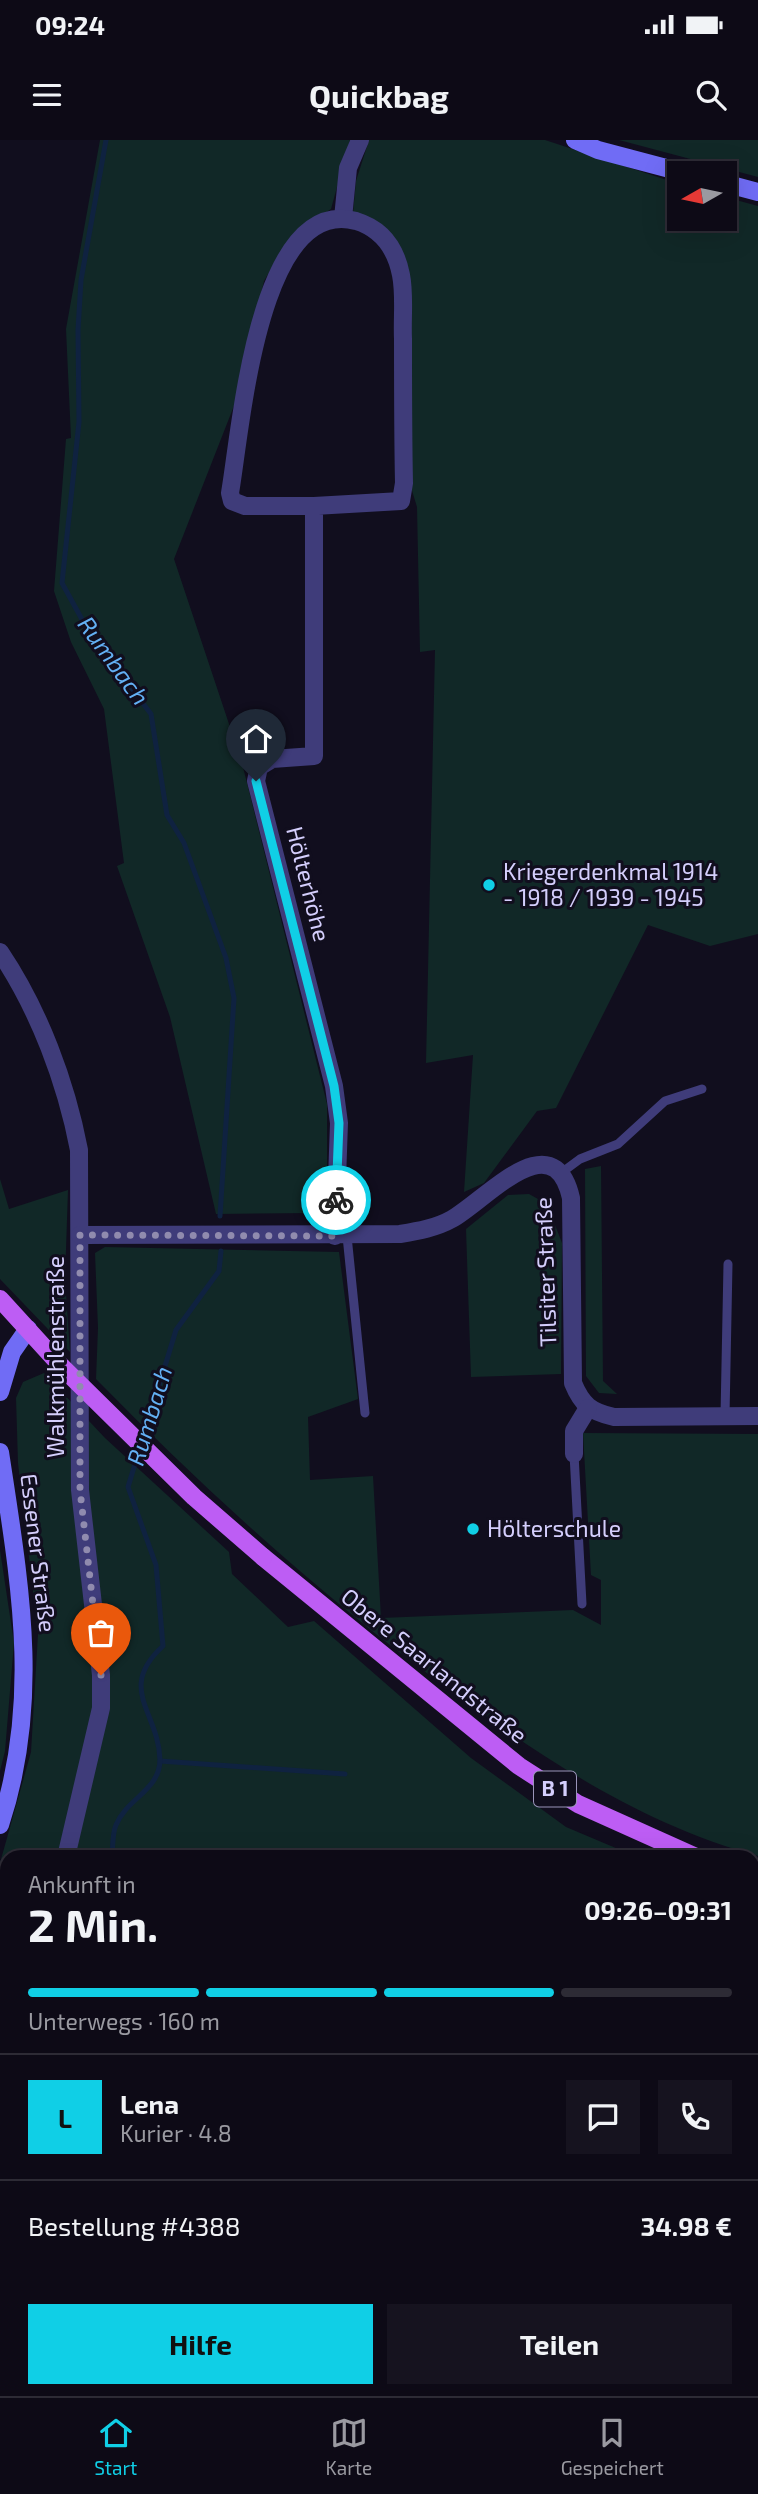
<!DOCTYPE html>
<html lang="de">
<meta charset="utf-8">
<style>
body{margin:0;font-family:"Exo 2",sans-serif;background:#16131f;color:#f1f3f6;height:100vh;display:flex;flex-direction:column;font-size:26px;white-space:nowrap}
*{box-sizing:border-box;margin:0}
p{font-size:23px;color:#9a9aa1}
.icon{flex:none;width:38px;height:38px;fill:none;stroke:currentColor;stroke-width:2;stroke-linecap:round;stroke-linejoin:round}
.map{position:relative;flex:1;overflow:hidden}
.sheet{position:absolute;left:0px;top:1710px;width:760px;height:548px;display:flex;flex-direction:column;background:#0d0a16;border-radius:21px 21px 0 0;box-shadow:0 7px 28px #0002,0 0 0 2px #2d2b35}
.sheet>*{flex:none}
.needle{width:46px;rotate:261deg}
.fabs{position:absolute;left:667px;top:21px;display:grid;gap:14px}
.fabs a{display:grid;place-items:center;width:70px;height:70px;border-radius:0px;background:#0d0a16;box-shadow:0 7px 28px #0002,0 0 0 2px #2d2b35;font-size:35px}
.pin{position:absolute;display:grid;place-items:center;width:60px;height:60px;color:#fff;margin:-72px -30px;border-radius:50% 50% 50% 0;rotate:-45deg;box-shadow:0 0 7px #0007}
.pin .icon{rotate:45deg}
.courier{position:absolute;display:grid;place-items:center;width:70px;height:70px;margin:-35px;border:5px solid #10cfe6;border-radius:50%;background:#fff;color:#222;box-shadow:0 2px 9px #0007}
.overview em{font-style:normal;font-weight:700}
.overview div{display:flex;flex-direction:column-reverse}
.overview{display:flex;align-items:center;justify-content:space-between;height:119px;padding:0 28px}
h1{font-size:46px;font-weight:700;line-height:52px}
.bar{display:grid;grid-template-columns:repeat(4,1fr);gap:10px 7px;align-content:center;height:84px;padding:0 28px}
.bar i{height:9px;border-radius:5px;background:#2d2b35}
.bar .on{background:#10cfe6}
.bar p{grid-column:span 4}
.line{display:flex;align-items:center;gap:18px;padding:0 28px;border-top:2px solid #2d2b35}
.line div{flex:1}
.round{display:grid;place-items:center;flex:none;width:74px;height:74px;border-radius:0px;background:#16131f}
.primary-button{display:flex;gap:14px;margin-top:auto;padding:14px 28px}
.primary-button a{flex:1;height:80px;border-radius:0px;background:#10cfe6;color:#111;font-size:28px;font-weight:700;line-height:80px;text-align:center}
.primary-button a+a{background:#16131f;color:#f1f3f6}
.status{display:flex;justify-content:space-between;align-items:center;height:49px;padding:0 35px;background:#0d0a16;direction:ltr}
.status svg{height:19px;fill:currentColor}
header{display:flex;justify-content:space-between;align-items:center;height:91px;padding:0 28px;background:#0d0a16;font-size:32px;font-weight:700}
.tab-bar{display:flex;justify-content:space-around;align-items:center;height:98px;border-top:2px solid #2d2b35;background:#0d0a16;font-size:19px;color:#9a9aa1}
.tab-bar a{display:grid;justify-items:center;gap:4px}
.tab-bar .on{color:#10cfe6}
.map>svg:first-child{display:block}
.green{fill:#112827}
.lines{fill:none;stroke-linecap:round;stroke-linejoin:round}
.stream{stroke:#0f2240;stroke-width:5}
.lane{stroke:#3f3c7a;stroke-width:9}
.street{stroke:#3f3c7a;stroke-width:18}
.secondary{stroke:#706cf5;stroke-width:18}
.primary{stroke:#bd5df4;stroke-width:18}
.primary-bridge{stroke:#bd5df4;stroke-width:18}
.done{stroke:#908bae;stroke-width:7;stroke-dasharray:0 12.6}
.route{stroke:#10cfe6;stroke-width:9}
.poi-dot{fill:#10cfe6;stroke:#110e1e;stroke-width:2.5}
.labels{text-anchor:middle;stroke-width:6;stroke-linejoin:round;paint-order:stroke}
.shield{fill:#110e1e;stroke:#9a94b9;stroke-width:2}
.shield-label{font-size:21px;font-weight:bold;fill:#d4cefc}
.poi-label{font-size:23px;fill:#d4cefc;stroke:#110e1e;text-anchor:start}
.street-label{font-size:23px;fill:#d4cefc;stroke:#110e1e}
.water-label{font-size:24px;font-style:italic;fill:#63b0f4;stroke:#110e1e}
</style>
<div class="status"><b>09:24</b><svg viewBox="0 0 49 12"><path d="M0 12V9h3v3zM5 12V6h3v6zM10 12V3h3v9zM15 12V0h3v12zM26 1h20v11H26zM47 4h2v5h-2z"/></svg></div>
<header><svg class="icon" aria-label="menu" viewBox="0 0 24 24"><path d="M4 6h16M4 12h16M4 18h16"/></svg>Quickbag<svg class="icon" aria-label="search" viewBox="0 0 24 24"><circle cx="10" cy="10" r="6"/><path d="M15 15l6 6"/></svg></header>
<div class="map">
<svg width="758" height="2256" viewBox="0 0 758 2256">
<rect width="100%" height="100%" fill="#110e1e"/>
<g class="green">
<path d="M100 0H350L331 69 290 97 264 141 239 253 174 419 242 623 327 964V1040L314 1073 216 1074 170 877 117 726 124 723 104 569 71 502 54 451 66 299 71 298 66 189Z"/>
<path d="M369 0H545L679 44V79H724L725 57 758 66V794L710 806 648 785 556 968 537 971 484 1043 464 1052 473 915 426 923 435 510 420 512 417 367 410 344 407 137 353 73 356 41Z"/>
<path d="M619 0H758V37Z"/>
<path d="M601 1026 603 1241 617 1254 599 1253 586 1236 585 1029Z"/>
<path d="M0 1039 9 1069 68 1050 65 1139 70 1212 0 1139Z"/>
<path d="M529 1054 547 1064 562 1103 561 1234 471 1237 466 1089 508 1055Z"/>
<path d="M105 1107 339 1112 358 1259 308 1277 310 1340 373 1336 381 1478 573 1470 601 1485V1440L591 1435 583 1293 758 1294V1716C644 1685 545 1620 451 1551 323 1458 207 1352 96 1239L98 1188 95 1113Z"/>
<path d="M44 1233 105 1298 229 1412 232 1434 288 1487 314 1481 471 1618 566 1687 637 1717H7V1957L0 1988V1723L31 1612 38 1494 18 1323 16 1258 23 1242Z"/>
<path d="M0 1410 14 1503 5 1611 0 1631Z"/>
<path d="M753 1764 758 1766V1860L753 1857Z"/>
<path d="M0 2073 7 2074V2172L0 2166Z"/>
<path d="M11 2251V2250L145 2251 140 2256H8Z"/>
<path d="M411 2251 416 2256H197L187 2251Z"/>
<path d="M503 2251H600L606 2256H505Z"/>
</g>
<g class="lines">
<g class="stream">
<path d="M106 0 81 140 78 190 79 282 62 443 90 494 151 574 167 675 184 703 226 818 234 858 220 1076"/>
<path d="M160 1621 345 1634"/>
<path d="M112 1717C113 1707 112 1694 116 1685 126 1659 160 1650 160 1620 159 1572 116 1549 163 1506L156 1425 128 1347 176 1190 219 1131 221 1111"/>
<path d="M752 1784 758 1785"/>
<path d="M0 2080H7"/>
</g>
<g class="lane">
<path d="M561 1033 580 1019 618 1004 665 961 702 949"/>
<path d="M347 1096 365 1273"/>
<path d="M725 1276 728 1124"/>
<path d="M574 1314 582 1464"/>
<path d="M175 2250 185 2256"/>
<path d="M146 2256 151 2250"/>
<path d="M493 2256V2250"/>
</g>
<g class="street">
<path d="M343 78 348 28 360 0"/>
<path d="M314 366 401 361 404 343C403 295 403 247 403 199 402 178 405 155 401 135 396 109 382 89 356 81 258 54 241 290 230 353L232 361 245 366H314V616L272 619 259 627 256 641 334 946 339 983 335 1096"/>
<path d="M0 812C39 870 66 942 79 1010L80 1350 101 1535V1568L66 1717"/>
<path d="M80 1095 400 1094C418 1091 436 1088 452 1079 487 1059 553 981 571 1058L573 1243C582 1265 591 1272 614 1277L758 1276"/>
<path d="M574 1314V1291L588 1268"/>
<path d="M0 2012 7 2001"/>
</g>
<g class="secondary">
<path d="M575 0 598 10 685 33"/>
<path d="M724 43 758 52"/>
<path d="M0 1252 12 1212 28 1189"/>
<path d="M0 1312C19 1439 42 1559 0 1685"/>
</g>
<g class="primary">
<path d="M0 1159 62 1227"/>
<path d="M263 1417 519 1626 578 1664 696 1717"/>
<path d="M752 1735 758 1737"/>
</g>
<path class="primary-bridge" d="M62 1227 194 1357 263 1417"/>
</g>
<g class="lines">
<path class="done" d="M101 1535 80 1350V1095L335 1096 336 1060"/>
<path class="route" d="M256 641 334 946 339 983 336 1060"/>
</g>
<g class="poi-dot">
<circle cx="489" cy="745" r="7"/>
<circle cx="473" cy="1389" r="7"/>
</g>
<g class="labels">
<rect class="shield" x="534" y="1631.5" width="42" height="35" rx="5"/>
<g class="shield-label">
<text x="555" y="1656">B 1</text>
</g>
<g class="poi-label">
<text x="503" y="740">Kriegerdenkmal 1914<tspan x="503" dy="26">- 1918 / 1939 - 1945</tspan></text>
<text x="487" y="1397">Hölterschule</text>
</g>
<g class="street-label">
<text transform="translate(308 744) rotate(76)" y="8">Hölterhöhe</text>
<text transform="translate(546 1132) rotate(-92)" y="8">Tilsiter Straße</text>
<text transform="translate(56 1217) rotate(-90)" y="8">Walkmühlenstraße</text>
<text transform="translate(38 1413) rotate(83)" y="8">Essener Straße</text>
<text transform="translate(434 1526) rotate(39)" y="8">Obere Saarlandstraße</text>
</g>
<g class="water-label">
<text transform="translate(113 521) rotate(54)" y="8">Rumbach</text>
<text transform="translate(150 1276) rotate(-73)" y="8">Rumbach</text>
</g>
</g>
</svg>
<div class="fabs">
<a><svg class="needle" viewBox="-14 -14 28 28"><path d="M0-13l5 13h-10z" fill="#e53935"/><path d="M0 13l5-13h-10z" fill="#9a9aa1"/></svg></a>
</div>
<div class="pin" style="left:101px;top:1535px;background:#ea580c"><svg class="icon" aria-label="bag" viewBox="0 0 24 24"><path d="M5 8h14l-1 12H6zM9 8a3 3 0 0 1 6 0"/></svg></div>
<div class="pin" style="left:256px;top:641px;background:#1f2937"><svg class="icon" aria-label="home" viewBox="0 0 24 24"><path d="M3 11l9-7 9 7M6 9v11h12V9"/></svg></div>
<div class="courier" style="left:336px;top:1060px"><svg class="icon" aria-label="bike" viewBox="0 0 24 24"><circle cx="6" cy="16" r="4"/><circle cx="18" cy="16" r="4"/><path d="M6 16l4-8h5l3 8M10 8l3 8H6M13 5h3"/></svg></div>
<section class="sheet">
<div class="overview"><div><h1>2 Min.</h1><p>Ankunft in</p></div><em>09:26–09:31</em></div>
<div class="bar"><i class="on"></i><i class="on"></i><i class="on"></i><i></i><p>Unterwegs · 160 m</p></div>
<div class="line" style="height:126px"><b class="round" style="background:#10cfe6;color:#111">L</b><div><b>Lena</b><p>Kurier · 4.8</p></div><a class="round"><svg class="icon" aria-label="chat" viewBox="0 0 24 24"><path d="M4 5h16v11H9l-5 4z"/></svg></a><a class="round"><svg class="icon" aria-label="phone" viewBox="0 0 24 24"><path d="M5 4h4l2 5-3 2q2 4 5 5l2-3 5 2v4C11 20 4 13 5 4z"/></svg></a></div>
<div class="line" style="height:91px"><div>Bestellung #4388</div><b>34.98 €</b></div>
<div class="primary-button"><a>Hilfe</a><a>Teilen</a></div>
</section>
</div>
<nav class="tab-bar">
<a class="on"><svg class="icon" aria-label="home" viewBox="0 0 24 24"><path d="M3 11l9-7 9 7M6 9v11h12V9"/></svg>Start</a>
<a><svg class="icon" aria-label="map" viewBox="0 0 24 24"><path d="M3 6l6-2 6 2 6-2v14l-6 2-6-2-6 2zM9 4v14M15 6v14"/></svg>Karte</a>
<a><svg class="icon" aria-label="saved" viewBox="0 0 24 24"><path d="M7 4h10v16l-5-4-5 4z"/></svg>Gespeichert</a>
</nav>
